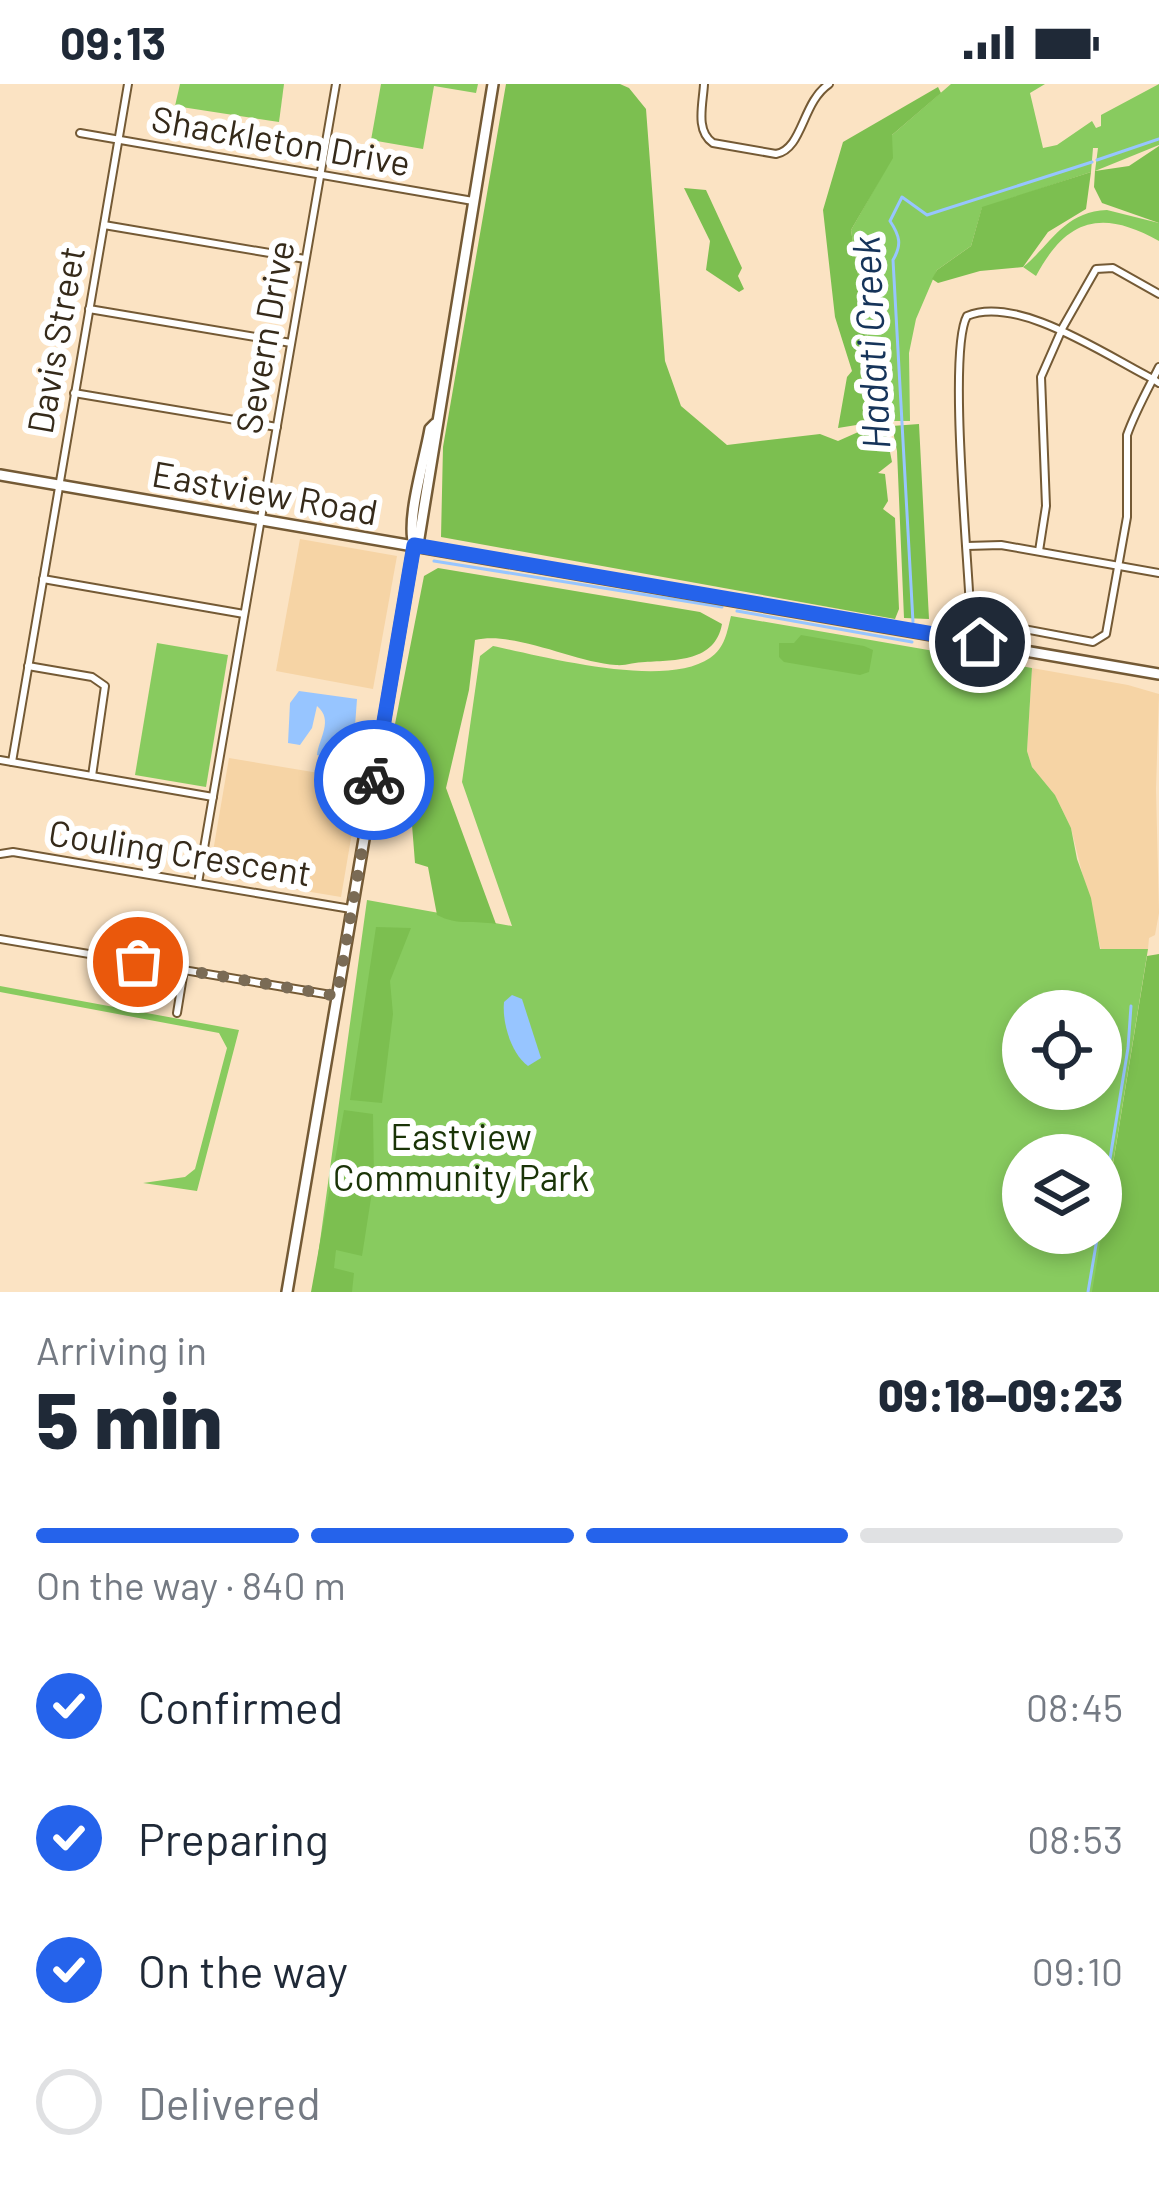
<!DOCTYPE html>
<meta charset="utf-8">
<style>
body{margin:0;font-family:Barlow,sans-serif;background:#f2f2f3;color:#1f2937;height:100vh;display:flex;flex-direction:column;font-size:45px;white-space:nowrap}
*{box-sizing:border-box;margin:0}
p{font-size:39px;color:#747a83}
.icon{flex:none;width:66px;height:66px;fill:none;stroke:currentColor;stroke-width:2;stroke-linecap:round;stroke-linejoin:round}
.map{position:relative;height:1208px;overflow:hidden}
.side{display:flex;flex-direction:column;background:#fff;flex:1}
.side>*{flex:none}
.tools{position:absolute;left:1002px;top:906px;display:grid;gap:24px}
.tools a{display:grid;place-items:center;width:120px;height:120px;border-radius:50%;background:#fff;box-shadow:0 6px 18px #0003;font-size:60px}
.pin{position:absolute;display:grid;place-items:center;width:102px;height:102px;color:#fff;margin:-51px;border:6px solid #fff;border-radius:50%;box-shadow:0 3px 12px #0007}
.courier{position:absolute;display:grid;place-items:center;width:120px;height:120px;margin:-60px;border:9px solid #2563eb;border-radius:50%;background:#fff;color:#222;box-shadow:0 3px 15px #0007}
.overview em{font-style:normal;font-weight:800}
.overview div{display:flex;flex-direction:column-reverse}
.overview{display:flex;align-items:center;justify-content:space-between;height:204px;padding:0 36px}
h1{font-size:78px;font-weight:800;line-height:90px}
.bar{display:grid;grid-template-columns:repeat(4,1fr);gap:18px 12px;align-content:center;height:144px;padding:0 36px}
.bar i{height:15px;border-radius:9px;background:#e0e1e3}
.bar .active{background:#2563eb}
.bar p{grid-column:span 4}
ol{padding:0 36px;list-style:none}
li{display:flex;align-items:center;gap:36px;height:132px}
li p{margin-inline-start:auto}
li .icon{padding:12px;border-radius:50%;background:#2563eb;color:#fff;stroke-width:4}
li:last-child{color:#747a83}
li i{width:66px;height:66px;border:6px solid #e0e1e3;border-radius:50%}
.status{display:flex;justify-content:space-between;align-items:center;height:84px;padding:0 60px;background:#fff;direction:ltr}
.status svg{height:33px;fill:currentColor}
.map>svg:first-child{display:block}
.built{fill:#f6d4a5}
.green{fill:#88cb5f;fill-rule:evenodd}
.forest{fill:#7cbf50}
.water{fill:#97c5ff}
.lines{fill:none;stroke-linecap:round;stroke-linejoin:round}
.stream{stroke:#97c5ff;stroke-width:3}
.street-casing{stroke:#745a35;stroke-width:10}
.secondary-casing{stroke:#745a35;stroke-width:14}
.street{stroke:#fff;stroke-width:6}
.secondary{stroke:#fff;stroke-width:9}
.done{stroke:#7a6b55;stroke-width:12;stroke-dasharray:0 21.6}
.route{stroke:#2563eb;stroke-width:15}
.labels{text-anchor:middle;stroke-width:12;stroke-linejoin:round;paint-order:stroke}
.street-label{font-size:36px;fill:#352a1a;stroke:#fff}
.park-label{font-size:36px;fill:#1a3407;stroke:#fff}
.water-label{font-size:39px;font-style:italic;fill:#16345a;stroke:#fff}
</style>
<div class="status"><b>09:13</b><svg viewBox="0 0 49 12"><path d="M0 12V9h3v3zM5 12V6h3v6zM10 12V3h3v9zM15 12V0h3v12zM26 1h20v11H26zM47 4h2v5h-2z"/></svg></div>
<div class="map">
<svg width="1159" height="1208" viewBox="0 0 1159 1208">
<rect width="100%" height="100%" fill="#fbe3c3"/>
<g class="built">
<path d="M300 455 397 472 373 605 276 587Z"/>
<path d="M1032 584 1128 601 1159 610 1156 705 1159 829 1155 851 1149 854 1148 865 1101 866 1071 744 1055 711 1032 683 1027 667Z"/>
<path d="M229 674 361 696 341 813 209 791Z"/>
</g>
<g class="green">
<path d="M180 0H284L279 38 175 22Z"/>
<path d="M381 0H478L476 9 434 2 423 65 371 56Z"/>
<path d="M951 0H1045L1030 9 1043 64 1057 61 1092 37 1096 44 1101 42V31L1159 0V61L1095 87 1098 64H1093L1091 88 982 124 971 162 937 186 916 235 909 269 910 337H881L851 146 892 74V51Z"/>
<path d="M1107 126 1159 139V157C1102 125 1067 134 1036 192L1023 183C1051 161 1063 128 1107 126Z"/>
<path d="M731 532 1032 584 1027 667 1032 683 1055 711 1071 744 1077 775 1091 814 1100 865H1148L1106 1122 1159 1208H313L367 816 512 842 462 698 480 572 493 562C545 573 665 605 710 574 725 564 727 548 731 532ZM1023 927H1101V1005H1023ZM1023 1071H1101V1149H1023Z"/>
<path d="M157 559 228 571 206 703 135 691Z"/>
<path d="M0 902 239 946 197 1107 143 1099 185 1093 195 1085 227 964 219 949 0 908Z"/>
</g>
<g class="forest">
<path d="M506 0H620L629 4 646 25 665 277 681 322 727 361 820 350 838 357 874 341 886 348 892 378 878 389 885 390 888 417 883 425 895 434 899 525 895 535 441 453 443 363Z"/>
<path d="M938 3 941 9 892 51 893 74 851 146 881 337 838 344 847 293 852 287 835 233 823 126 843 58Z"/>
<path d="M1159 62V139L1102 119 1094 103 1095 87 1129 82Z"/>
<path d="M1091 88 1086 125 1048 148 1023 183 980 187 938 199 932 195 937 186 971 162 982 123Z"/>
<path d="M684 104 706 106 742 184 738 192 744 205 739 208 706 186 710 157Z"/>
<path d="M919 340 929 535 904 534 897 367 892 342Z"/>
<path d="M438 484 700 528 722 540C715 578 676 576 645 578 635 578 625 582 616 581 574 578 516 547 475 556L469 606 446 704 496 840C474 836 458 842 437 831L428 783 415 779 408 690 392 683 398 652 395 640 424 492Z"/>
<path d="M801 551 864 562 873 566 869 588 860 591 784 578 779 573V559H794Z"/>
<path d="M376 843 411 844 390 897 393 930 382 1019 350 1016Z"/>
<path d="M1159 870V1208H1092L1147 872Z"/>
<path d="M344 1026 373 1030 374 1095 362 1172 336 1166 334 1184 354 1189 352 1208H311Z"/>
</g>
<g class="water">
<path d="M299 607 357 615 353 669 347 680 317 671C319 654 334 636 317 622L312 644 300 661 288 659 290 619Z"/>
<path d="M512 911 522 915 541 974 528 982C511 969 502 939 504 918Z"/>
</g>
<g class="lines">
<g class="stream">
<path d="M1097 76 1159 55"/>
<path d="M434 477 722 523"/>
<path d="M737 527 912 558"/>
<path d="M913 538 893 176C902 161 900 152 890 137L902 113 927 131 1092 78"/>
<path d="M1101 1130 1128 964 1131 922"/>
<path d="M1088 1208 1098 1149"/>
</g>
<g class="street-casing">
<g id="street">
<path d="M704 0C703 20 695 47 713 59L776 70C803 65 802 18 829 0"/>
<path d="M80 49 473 117"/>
<path d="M104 141 305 175"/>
<path d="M89 225 291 259"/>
<path d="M1159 283C1148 305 1135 328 1127 351V433L1106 550 1093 558 976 536 970 525C968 473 948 266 967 232 1017 210 1107 272 1153 295L1159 299"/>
<path d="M74 309 277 343"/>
<path d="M967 462 1001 461 1159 489"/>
<path d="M1039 467 1046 422 1041 293 1063 243 1096 185 1113 184 1159 210"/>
<path d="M43 495 244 530"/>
<path d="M28 582 92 593 105 602 92 692"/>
<path d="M0 676 213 713"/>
<path d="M12 678 128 0"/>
<path d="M0 770 13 768 351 825"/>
<path d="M198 799 336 0"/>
<path d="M0 855 337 912"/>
<path d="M177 929 184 886"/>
</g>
</g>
<g class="secondary-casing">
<g id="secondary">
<path d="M0 391 1159 590"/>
<path d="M414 461C406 434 425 375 430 345L435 340"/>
<path d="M287 1208 414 461 419 454 493 0"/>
</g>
</g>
<use href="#street" class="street"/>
<use href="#secondary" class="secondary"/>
</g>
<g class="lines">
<path class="done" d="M138 878 337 912 374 696"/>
<path class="route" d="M374 696 414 461 980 558"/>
</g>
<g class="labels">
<g class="street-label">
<text transform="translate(281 57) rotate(10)" y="13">Shackleton Drive</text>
<text transform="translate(265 253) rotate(-80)" y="13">Severn Drive</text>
<text transform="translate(56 256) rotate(-80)" y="13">Davis Street</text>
<text transform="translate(265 409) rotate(10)" y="13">Eastview Road</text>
<text transform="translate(180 769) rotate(9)" y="13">Couling Crescent</text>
</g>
<g class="park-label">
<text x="461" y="1066">Eastview<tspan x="461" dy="41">Community Park</tspan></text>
</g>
<g class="water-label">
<text transform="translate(871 259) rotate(-93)" y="14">Hadati Creek</text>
</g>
</g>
</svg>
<div class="tools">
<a><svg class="icon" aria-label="locate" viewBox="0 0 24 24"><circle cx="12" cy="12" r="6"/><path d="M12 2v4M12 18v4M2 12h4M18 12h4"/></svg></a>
<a><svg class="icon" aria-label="layers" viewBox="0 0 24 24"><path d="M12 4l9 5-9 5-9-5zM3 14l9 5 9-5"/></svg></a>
</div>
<div class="pin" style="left:138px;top:878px;background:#ea580c"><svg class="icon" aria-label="bag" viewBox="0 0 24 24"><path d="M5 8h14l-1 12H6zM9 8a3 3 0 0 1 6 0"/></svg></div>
<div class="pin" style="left:980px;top:558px;background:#1f2937"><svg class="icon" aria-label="home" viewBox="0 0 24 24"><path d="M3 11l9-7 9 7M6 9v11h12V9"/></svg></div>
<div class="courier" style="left:374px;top:696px"><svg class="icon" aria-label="bike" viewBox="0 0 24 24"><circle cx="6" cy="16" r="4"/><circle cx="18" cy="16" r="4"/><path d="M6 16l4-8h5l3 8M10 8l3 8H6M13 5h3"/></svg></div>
</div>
<section class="side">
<div class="overview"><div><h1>5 min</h1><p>Arriving in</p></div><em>09:18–09:23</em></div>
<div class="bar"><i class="active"></i><i class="active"></i><i class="active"></i><i></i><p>On the way · 840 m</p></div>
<ol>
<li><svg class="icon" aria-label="check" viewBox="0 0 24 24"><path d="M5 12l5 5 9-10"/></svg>Confirmed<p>08:45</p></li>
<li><svg class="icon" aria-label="check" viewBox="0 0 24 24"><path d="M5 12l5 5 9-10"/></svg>Preparing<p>08:53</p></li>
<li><svg class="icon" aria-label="check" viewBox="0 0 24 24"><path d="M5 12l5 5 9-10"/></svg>On the way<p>09:10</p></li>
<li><i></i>Delivered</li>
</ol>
</section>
